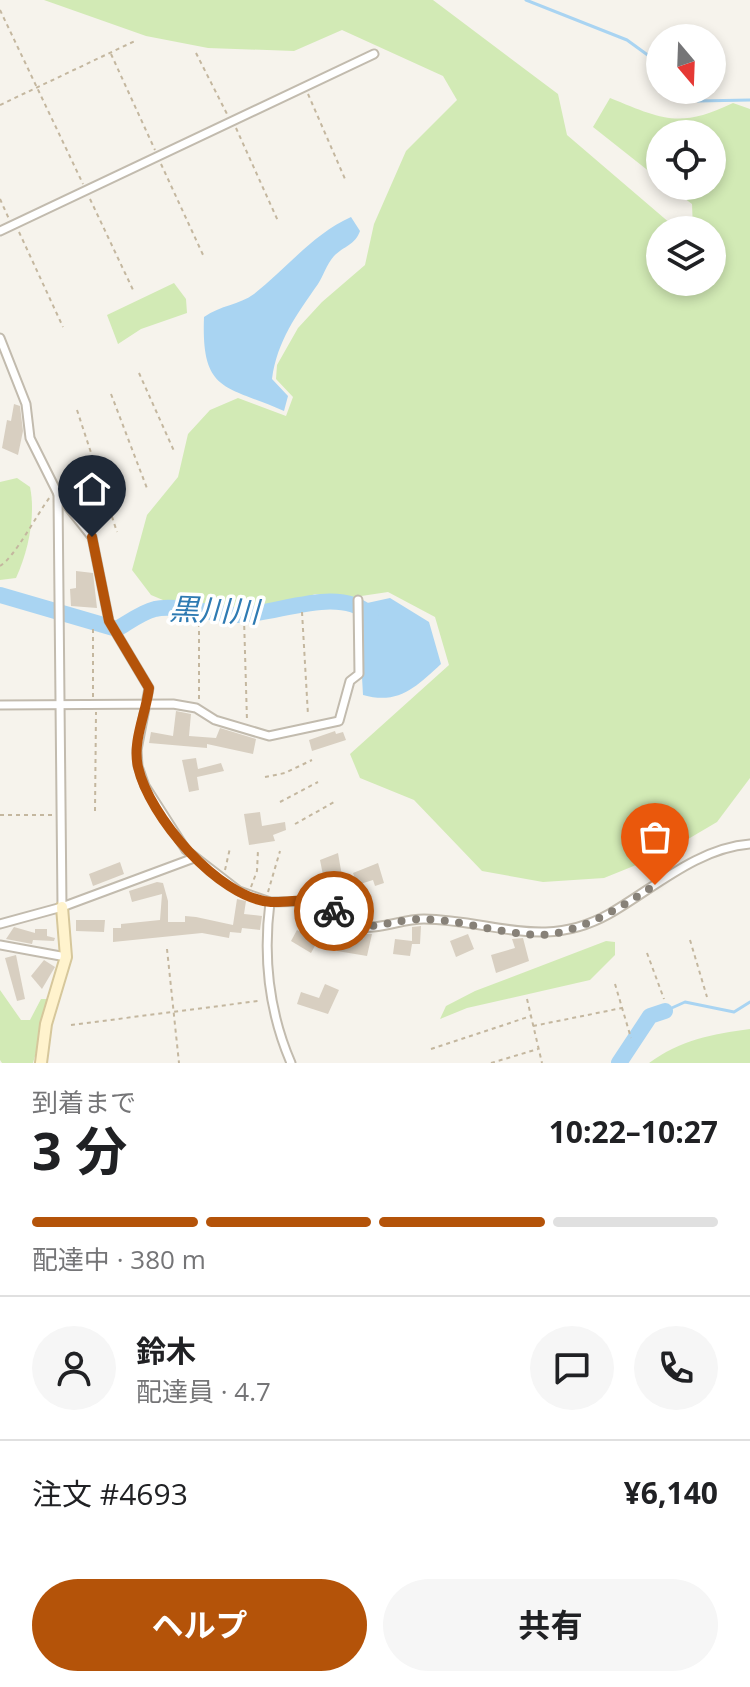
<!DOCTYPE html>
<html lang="ja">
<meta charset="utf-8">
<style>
body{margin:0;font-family:"Open Sans","Noto Sans JP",sans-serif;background:#f6f6f6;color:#202124;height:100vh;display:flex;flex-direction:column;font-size:30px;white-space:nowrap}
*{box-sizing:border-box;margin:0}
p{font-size:26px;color:#757577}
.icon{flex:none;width:44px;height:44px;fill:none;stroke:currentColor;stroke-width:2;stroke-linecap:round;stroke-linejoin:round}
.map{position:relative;height:1063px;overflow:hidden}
.details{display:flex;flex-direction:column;background:#fff;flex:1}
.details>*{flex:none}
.needle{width:52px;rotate:161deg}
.buttons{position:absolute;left:646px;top:24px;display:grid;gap:16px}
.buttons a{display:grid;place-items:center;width:80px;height:80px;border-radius:50%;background:#fff;box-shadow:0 4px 12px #0003;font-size:40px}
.pin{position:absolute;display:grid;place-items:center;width:68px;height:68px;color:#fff;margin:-82px -34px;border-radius:50% 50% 50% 0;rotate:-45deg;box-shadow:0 0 8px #0007}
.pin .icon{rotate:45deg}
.courier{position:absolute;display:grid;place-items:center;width:80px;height:80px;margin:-40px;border:6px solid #b45309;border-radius:50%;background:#fff;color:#222;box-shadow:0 2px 10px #0007}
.summary em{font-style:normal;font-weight:700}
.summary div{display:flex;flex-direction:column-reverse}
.summary{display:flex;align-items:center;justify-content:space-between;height:136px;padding:0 32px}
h1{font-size:52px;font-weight:700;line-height:60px}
.bar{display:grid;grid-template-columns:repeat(4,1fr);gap:12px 8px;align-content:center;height:96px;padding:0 32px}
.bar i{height:10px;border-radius:6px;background:#e0e0e0}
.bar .on{background:#b45309}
.bar p{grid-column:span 4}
.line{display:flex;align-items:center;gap:20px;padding:0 32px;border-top:2px solid #e0e0e0}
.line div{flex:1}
.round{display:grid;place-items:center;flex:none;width:84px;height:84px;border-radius:42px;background:#f6f6f6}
.cta{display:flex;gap:16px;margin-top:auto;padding:16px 32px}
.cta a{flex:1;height:92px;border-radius:48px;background:#b45309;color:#fff;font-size:32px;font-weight:700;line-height:92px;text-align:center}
.cta a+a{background:#f6f6f6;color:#202124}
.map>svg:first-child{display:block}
.green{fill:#d2eab5}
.water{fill:#a9d4f2}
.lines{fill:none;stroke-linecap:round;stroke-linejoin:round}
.stream{stroke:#a9d4f2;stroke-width:3}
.river{stroke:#a9d4f2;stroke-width:16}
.building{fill:#d8cfc1}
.street-casing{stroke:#c2bbae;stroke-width:11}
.secondary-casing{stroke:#d6c79b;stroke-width:14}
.path{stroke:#c4b79f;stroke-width:2;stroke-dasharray:4 4;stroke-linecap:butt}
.street{stroke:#fff;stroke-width:7}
.secondary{stroke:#fff3cd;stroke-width:10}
.done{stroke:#878178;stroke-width:8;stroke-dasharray:0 14.4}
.route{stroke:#b45309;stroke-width:10}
.labels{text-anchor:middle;stroke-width:7;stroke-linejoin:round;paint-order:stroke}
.water-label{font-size:30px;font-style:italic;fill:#2e7ab2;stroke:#fff}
</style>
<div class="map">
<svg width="750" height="1063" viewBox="0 0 750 1063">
<rect width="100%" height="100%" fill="#f6f3ec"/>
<g class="green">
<path d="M44 0H433L558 94 567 135 678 230H660V282H712V230H693L692 204 668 186H712V134H660V180L593 127 610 98C662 119 679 129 733 103L750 109V778L717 822 661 855 604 878 543 882 482 871 414 800 360 778 350 754 449 665 435 617 388 592 348 598 315 594 280 608H182L151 595 132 570 147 515 178 477 188 434 210 410 238 398 286 416 293 397 276 379 277 365 298 328 322 302 365 265 374 224 406 151 457 100 443 76 342 30 294 51 208 48 146 36Z"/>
<path d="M174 283 186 299 187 313 141 329 118 344 107 315Z"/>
<path d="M17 478 30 487C36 516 28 552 16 578L0 580V482Z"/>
<path d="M606 941 615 942V955L590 980 467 1008 440 1019 446 1006 475 991Z"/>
<path d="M0 990 21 1020H30L41 999H47L48 1011 33 1063H2L0 1060Z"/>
<path d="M750 1029V1063H649C680 1040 712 1034 750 1029Z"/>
</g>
<g class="water">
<path d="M351 217 360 231C355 245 344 246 334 256 326 265 324 275 318 284 297 314 277 341 272 379L288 396 284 411C226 385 201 394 204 317 221 305 239 305 254 294 286 269 313 234 351 217Z"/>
<path d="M390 598 429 622 441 664C416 687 399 705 363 695L358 605Z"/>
</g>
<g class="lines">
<g class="stream">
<path d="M526 0 627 40 660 64"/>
<path d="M684 90 698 101 750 100"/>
<path d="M665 1011 685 1002 734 1012 750 1002"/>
</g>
<g class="river">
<path d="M0 595 117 629C129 622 142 612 155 609 173 604 214 614 235 615 276 616 337 584 371 615"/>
<path d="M619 1063 650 1016 665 1011"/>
</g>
</g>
<g class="building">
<path d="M14 404 20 406 23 431 18 455 2 448 7 420 11 421Z"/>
<path d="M76 571 93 573 97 608 71 606 70 589 76 588Z"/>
<path d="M176 711 191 714 189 736 216 738 220 728 256 739 253 754 207 744V748L149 743 151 732 173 736Z"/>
<path d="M335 731 336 734 343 732 346 740 312 751 309 740Z"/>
<path d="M196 758 198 769 221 763 224 771 197 777 199 790 189 792 182 760Z"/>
<path d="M260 812 262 826 285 822 286 830 273 835 275 841 249 845 244 814Z"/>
<path d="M338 853 343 882 334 884 335 892 327 895 320 860Z"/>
<path d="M120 862 124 874 93 886 89 874Z"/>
<path d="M378 863 384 883 375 886 373 880 357 885 353 873Z"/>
<path d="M157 882 163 883 168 901V922H185V916L196 917 233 925 237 899 246 901 244 914 262 916 260 930 242 928 241 933 230 932 229 938 202 933 113 942V928H121V924L160 920 162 894 132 902 129 891Z"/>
<path d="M306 915 318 919 312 939 317 942 311 953 291 941 297 930 301 932Z"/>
<path d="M76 920H105L104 932 76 931Z"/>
<path d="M421 926 420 944H412L410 956 393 954 395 939 412 941V927Z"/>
<path d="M14 927 35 933V929H47V936L55 938 54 941 33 940 32 944 6 939Z"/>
<path d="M365 934H372L367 956 337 951 340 936 363 939Z"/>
<path d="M468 934 474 949 456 957 450 941Z"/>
<path d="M523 938 529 961 496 973 491 955 515 948 512 939Z"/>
<path d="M16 955 25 999 17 1001 5 958Z"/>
<path d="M44 960 55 967 42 989 31 976Z"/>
<path d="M325 984 339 990 328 1014 297 1004 301 992 319 998Z"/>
</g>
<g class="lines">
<g class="street-casing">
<g id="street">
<path d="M0 231 374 54"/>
<path d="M0 338 26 404 30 438 58 494 92 537 109 621 149 688 137 750 138 766 145 786 186 850 239 891 270 902 320 901 358 927C379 930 402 919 424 919 493 920 543 951 609 914 653 889 697 848 750 844"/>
<path d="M58 494 62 907"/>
<path d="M0 705 173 704 196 708 215 720 269 736 339 721 350 681 359 674 358 600"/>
<path d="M270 902C263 957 269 1012 291 1063"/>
<path d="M0 924 62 907 194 858"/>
<path d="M0 945 66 957"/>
</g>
</g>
<g class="secondary-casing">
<path id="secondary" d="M41 1063 46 1024 66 957 62 907"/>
</g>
<g class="path">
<path d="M0 10 83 184"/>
<path d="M196 53 228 116"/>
<path d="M111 54 155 150"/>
<path d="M308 94 345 179"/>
<path d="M0 105 137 40"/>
<path d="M236 128 278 221"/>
<path d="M161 164 204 257"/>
<path d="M0 199 9 219"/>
<path d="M90 199 134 292"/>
<path d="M19 232 63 327"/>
<path d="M139 373 174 451"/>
<path d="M111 394 148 491"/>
<path d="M77 410 117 532"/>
<path d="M0 566C15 557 37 514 50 497"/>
<path d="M302 612 308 715"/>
<path d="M244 618 247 721"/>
<path d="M93 697V627"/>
<path d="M199 699V619"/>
<path d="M265 777 285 773 312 760"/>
<path d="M280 802 318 782"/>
<path d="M95 811 96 712"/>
<path d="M0 815H53"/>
<path d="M295 824 336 801"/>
<path d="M225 870 230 848"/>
<path d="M251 887 257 871 258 850"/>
<path d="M268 892 280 851"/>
<path d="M690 940 707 997"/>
<path d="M167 949 179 1063"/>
<path d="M647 953 664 999"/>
<path d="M615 984 631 1038"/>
<path d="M527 999 542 1063"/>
<path d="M71 1025 258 1001"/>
<path d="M533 1026 622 1008"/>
<path d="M431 1049 531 1016"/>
<path d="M491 1063 538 1049"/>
</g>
<use href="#street" class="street"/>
<use href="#secondary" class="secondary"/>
</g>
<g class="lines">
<path class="done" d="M334 911C365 935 374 924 409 920 456 914 521 944 562 932 596 923 626 904 655 885"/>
<path class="route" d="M92 537 109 621 149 688C146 714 132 741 138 767 149 816 218 898 271 902 288 903 304 898 320 901L334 911"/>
</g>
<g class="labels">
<g class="water-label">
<text transform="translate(214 611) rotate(2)" y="10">黒川川</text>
</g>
</g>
</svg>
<div class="buttons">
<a><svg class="needle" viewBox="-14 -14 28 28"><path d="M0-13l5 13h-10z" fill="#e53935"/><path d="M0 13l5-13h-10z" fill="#757577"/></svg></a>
<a><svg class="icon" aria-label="locate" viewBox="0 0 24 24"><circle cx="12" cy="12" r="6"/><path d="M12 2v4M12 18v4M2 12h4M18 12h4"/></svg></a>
<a><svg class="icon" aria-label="layers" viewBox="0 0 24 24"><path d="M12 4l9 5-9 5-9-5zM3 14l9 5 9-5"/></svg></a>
</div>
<div class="pin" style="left:655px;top:885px;background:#ea580c"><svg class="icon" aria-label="bag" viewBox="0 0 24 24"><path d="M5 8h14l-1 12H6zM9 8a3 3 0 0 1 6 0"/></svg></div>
<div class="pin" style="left:92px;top:537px;background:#1f2937"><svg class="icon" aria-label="home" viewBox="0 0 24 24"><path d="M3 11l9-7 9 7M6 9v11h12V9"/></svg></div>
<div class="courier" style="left:334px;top:911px"><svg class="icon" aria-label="bike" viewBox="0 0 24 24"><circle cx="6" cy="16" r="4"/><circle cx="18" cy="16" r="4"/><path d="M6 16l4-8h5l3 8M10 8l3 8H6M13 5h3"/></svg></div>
</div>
<section class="details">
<div class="summary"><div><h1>3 分</h1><p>到着まで</p></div><em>10:22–10:27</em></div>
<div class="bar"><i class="on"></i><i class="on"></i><i class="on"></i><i></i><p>配達中 · 380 m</p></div>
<div class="line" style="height:144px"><a class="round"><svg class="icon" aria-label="person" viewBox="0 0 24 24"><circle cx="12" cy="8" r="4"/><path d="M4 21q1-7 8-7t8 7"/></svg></a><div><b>鈴木</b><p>配達員 · 4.7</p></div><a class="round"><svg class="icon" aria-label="chat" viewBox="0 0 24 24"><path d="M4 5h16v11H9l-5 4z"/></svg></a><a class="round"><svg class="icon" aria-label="phone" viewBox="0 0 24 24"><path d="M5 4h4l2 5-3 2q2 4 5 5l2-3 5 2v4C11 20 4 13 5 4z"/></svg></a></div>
<div class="line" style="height:104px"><div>注文 #4693</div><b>¥6,140</b></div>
<div class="cta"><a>ヘルプ</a><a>共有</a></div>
</section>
